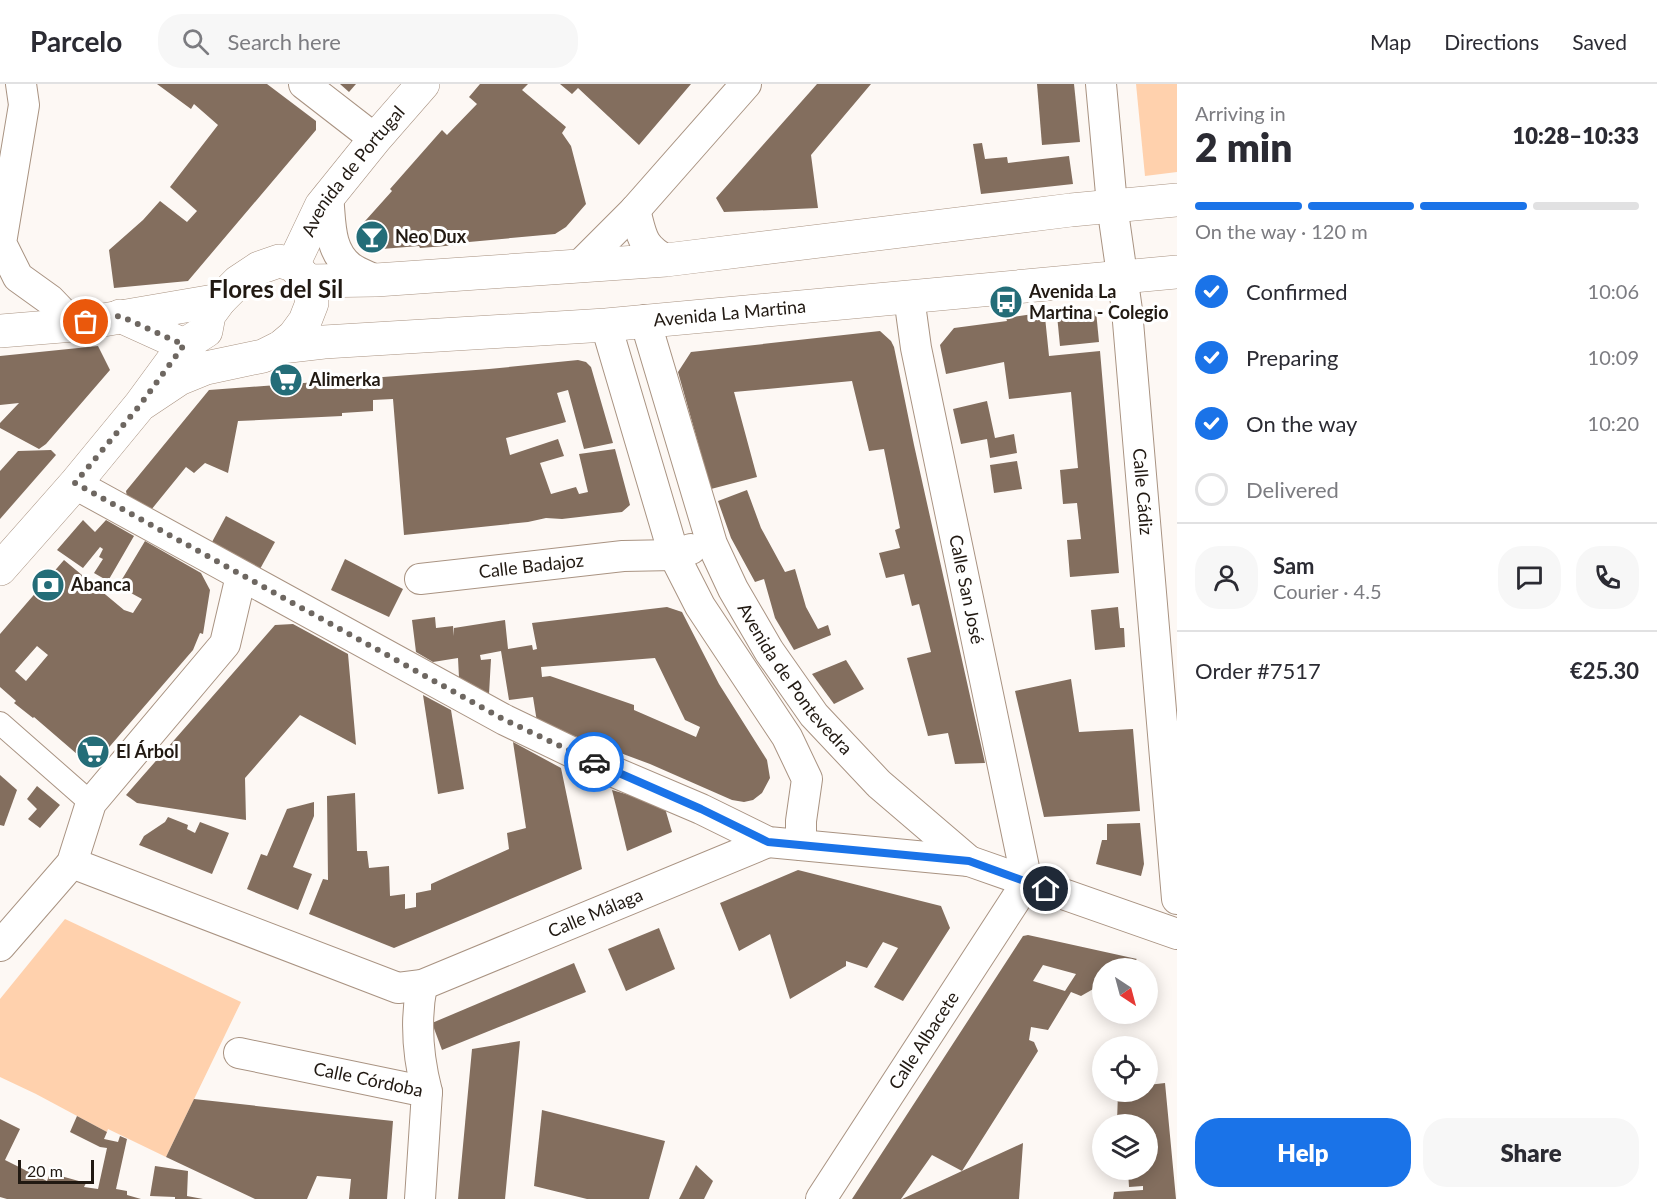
<!DOCTYPE html>
<meta charset="utf-8">
<style>
body{margin:0;font-family:Lato,sans-serif;background:#f7f7f7;color:#2b2b33;height:100vh;display:flex;flex-direction:column;font-size:22px;white-space:nowrap}
*{box-sizing:border-box;margin:0}
p{font-size:20px;color:#7c7c81}
.icon{flex:none;width:33px;height:33px;fill:none;stroke:currentColor;stroke-width:2;stroke-linecap:round;stroke-linejoin:round}
.map{position:relative;flex:1;overflow:hidden}
.details{display:flex;flex-direction:column;background:#fff;width:480px}
.details>*{flex:none}
.needle{width:39px;rotate:144deg}
.controls{position:absolute;left:1092px;top:874px;display:grid;gap:12px}
.controls a{display:grid;place-items:center;width:66px;height:66px;border-radius:50%;background:#fff;box-shadow:0 3px 15px #0003;font-size:30px}
.scale{position:absolute;left:18px;bottom:15px;width:76px;box-sizing:border-box;padding-left:6px;border:3px solid #211912;border-top:0;font-size:16px;line-height:21px;white-space:nowrap;color:#211912;-webkit-text-stroke:4px #fff;paint-order:stroke}
.pin{position:absolute;display:grid;place-items:center;width:51px;height:51px;color:#fff;margin:-26px;border:3px solid #fff;border-radius:50%;box-shadow:0 2px 6px #0007}
.courier{position:absolute;display:grid;place-items:center;width:60px;height:60px;margin:-30px;border:4px solid #1a73e8;border-radius:50%;background:#fff;color:#222;box-shadow:0 2px 8px #0007}
.summary em{font-style:normal;font-weight:800}
.summary div{display:flex;flex-direction:column-reverse}
.summary{display:flex;align-items:center;justify-content:space-between;height:102px;padding:0 18px}
h1{font-size:39px;font-weight:800;line-height:45px}
.bar{display:grid;grid-template-columns:repeat(4,1fr);gap:9px 6px;align-content:center;height:72px;padding:0 18px}
.bar i{height:8px;border-radius:4px;background:#e1e1e2}
.bar .on{background:#1a73e8}
.bar p{grid-column:span 4}
.line{display:flex;align-items:center;gap:15px;padding:0 18px;border-top:2px solid #e1e1e2}
.line div{flex:1}
.round{display:grid;place-items:center;flex:none;width:63px;height:63px;border-radius:24px;background:#f7f7f7}
ol{padding:0 18px;list-style:none}
li{display:flex;align-items:center;gap:18px;height:66px}
li p{margin-inline-start:auto}
li .icon{padding:6px;border-radius:50%;background:#1a73e8;color:#fff;stroke-width:4}
li:last-child{color:#7c7c81}
li i{width:33px;height:33px;border:3px solid #e1e1e2;border-radius:50%}
.primary-button{display:flex;gap:12px;margin-top:auto;padding:12px 18px}
.primary-button a{flex:1;height:69px;border-radius:24px;background:#1a73e8;color:#fff;font-size:24px;font-weight:800;line-height:69px;text-align:center}
.primary-button a+a{background:#f7f7f7;color:#2b2b33}
header{display:flex;align-items:center;gap:36px;box-sizing:border-box;height:84px;padding:0 30px;background:#fff;border-bottom:2px solid #e1e1e2}
header strong{font-size:28px}
nav{display:flex;gap:33px;margin-inline-start:auto;font-size:21px}
.search{width:420px;height:54px;background:#f7f7f7;display:flex;align-items:center;gap:15px;box-sizing:border-box;padding:0 21px;border-radius:24px;color:#7c7c81;font-size:22px}
main{display:flex;flex:1;min-height:0}
.map>svg:first-child{display:block}
.green{fill:#ffd1ad}
.building{fill:#836e5e;fill-rule:evenodd}
.lines{fill:none;stroke-linecap:round;stroke-linejoin:round}
.pedestrian-casing{stroke:#a99382;stroke-width:24}
.minor-casing{stroke:#a99382;stroke-width:32}
.tertiary-casing{stroke:#a99382;stroke-width:34}
.secondary-casing{stroke:#a99382;stroke-width:34}
.pedestrian{stroke:#fff;stroke-width:22}
.minor{stroke:#fff;stroke-width:30}
.tertiary{stroke:#fff;stroke-width:33}
.secondary{stroke:#fff;stroke-width:33}
.done{stroke:#6e6761;stroke-width:6;stroke-dasharray:0 10.8}
.route{stroke:#1a73e8;stroke-width:8}
.labels{text-anchor:middle;stroke-width:6;stroke-linejoin:round;paint-order:stroke}
.street-label{font-size:18px;fill:#211912;stroke:#fff}
.poi-label{font-size:18px;font-weight:bold;fill:#211912;stroke:#fff;text-anchor:start}
.district-label{font-size:24px;font-weight:bold;fill:#211912;stroke:#fff}
</style>
<header>
<strong>Parcelo</strong>
<div class="search"><svg class="icon" aria-label="search" viewBox="0 0 24 24"><circle cx="10" cy="10" r="6"/><path d="M15 15l6 6"/></svg>Search here</div>
<nav><a>Map</a><a>Directions</a><a>Saved</a></nav>
</header>
<main>
<div class="map">
<svg width="1177" height="1115" viewBox="0 0 1177 1115">
<rect width="100%" height="100%" fill="#fdf8f4"/>
<g class="green">
<path d="M1136 0H1177V88L1145 92Z"/>
<path d="M65 835 241 918 166 1073 108 1045 107 1048 36 1010 0 993V915Z"/>
</g>
<g class="building">
<path d="M157 0H267L316 37V46L188 197 114 204 109 166 143 136 160 117 187 138 197 127 170 103 218 41 194 20 191 25Z"/>
<path d="M340 0H356L349 8Z"/>
<path d="M480 0H528L522 6 566 43 562 49 571 62 586 120 566 143 555 150 458 159V161L420 164 419 162 369 166 357 146 392 107 390 105 442 46 447 51 477 20 469 13Z"/>
<path d="M560 0H691L639 61 578 4 572 10Z"/>
<path d="M817 0H871L811 71 818 124 724 128 716 114Z"/>
<path d="M1037 0H1074L1080 58 1042 61Z"/>
<path d="M982 59 985 75 1007 73 1008 79 1069 72 1073 100 981 110 973 60Z"/>
<path d="M1096 227 1099 258 1060 262 1057 231Z"/>
<path d="M1033 230V234L1045 233 1049 272 1100 267 1119 489 1070 493 1067 456 1081 455 1077 419 1063 420 1060 386 1078 384 1071 308 1009 315 1004 278 946 290 940 261 954 244 1007 237 1006 234Z"/>
<path d="M880 247 891 257 894 263 914 361 985 679 955 680 948 649 928 652 907 574 931 568 919 520 912 522 904 490 886 494 879 469 900 464 895 446 900 444 884 365 869 367 852 297 734 308 757 393 711 405 678 288 691 268Z"/>
<path d="M98 262 110 286 46 360 39 365 0 344V339L19 319 0 321V272Z"/>
<path d="M578 276 586 278 591 283 613 359 584 365 568 306 557 309 566 338 506 354 510 371 558 355 564 372 540 379 551 410 576 403 579 410 588 408 579 370 615 365 630 421 622 428 562 435 546 434 528 438 404 451 393 315 373 316V327L342 329V332L238 337 228 389 205 379 194 389 186 383 151 426 127 413 126 407 209 306 489 285Z"/>
<path d="M987 317 995 354 1014 350 1017 369 990 374 987 355 961 360 953 325Z"/>
<path d="M51 366 56 371 0 435V387L18 367Z"/>
<path d="M1017 377 1022 405 994 409 990 381Z"/>
<path d="M747 406 761 444 785 488 795 485 806 523 818 545 828 541 831 551 794 566 775 534 764 495 755 498 731 454 718 417Z"/>
<path d="M226 432 275 458 260 485 212 458Z"/>
<path d="M83 436 95 448 106 436 134 452 108 497 94 489 103 475 99 473 103 465 100 463 83 484 57 466Z"/>
<path d="M145 457 201 489 210 506 203 550 200 549 193 566 92 683 34 633 33 634 14 619 16 617 0 603V550L64 476 124 526 133 529 142 515 118 502ZM37 562 48 571 26 597 15 587Z"/>
<path d="M345 475 403 505 389 533 331 506Z"/>
<path d="M667 523 682 528 719 600 767 676 770 694 762 709 753 716 744 718 732 716 650 680 537 638 533 613 509 616 501 567 480 571 481 576 491 575 489 610 459 594 458 574 433 578 416 568 412 536 435 533 436 544 453 542 454 552V544L505 536 508 565 532 561 533 566 537 565 532 539ZM655 574 685 636 700 643 696 653 634 626V621L550 592 542 593 541 583Z"/>
<path d="M1118 523 1120 544H1124L1125 563 1095 566 1091 526Z"/>
<path d="M293 540 348 570 356 661 300 631 245 694 246 736 137 719 126 711 275 541Z"/>
<path d="M846 576 864 605 834 620 812 590Z"/>
<path d="M1071 595 1079 648 1133 645 1140 727 1044 733 1015 607Z"/>
<path d="M423 611 451 626 464 705 438 710Z"/>
<path d="M513 658 561 684 582 785 394 864 309 830 323 795 328 796 327 712 355 709 357 767H367L369 784 389 782 390 812 405 810V825L416 823V809L431 806V800L509 765 507 749 526 744Z"/>
<path d="M0 691 17 706 4 742 0 741Z"/>
<path d="M37 702 60 721 40 744 28 735 37 725 27 715Z"/>
<path d="M612 706 664 721 672 748 627 767Z"/>
<path d="M314 718V732L293 783 312 790 298 826 247 805 261 770 267 772 287 725Z"/>
<path d="M168 733 188 741 187 745 195 749 200 738 229 749 212 790 139 761 144 752 165 738Z"/>
<path d="M1140 739 1144 780 1141 792 1096 780 1102 756H1107V740Z"/>
<path d="M798 786 941 822 950 844 903 917 874 903 898 864 883 858 867 884 846 877V882L790 915 770 850 739 867 720 819Z"/>
<path d="M659 844 675 885 626 907 608 865Z"/>
<path d="M1028 851 1137 875 1125 885H1102V900L1081 912 1071 908 1048 946 1031 943 1029 956 1034 958 1038 967 962 1087 1023 1059 1019 1115H902L962 1087 932 1071 901 1115H852L1023 852ZM1043 881 1076 890 1065 907 1033 897Z"/>
<path d="M574 879 586 908 442 966 432 939Z"/>
<path d="M520 957 505 1115H458L472 965Z"/>
<path d="M1165 999 1176 1115H1113L1114 1108 1143 1106V1102L1129 1103 1128 1086H1148V1041H1138L1137 1036 1117 1038 1118 1008H1148V1001Z"/>
<path d="M194 1015 393 1037 387 1115H349L351 1095 317 1092 307 1115H255L166 1073Z"/>
<path d="M542 1026 665 1057 649 1115H587L534 1102Z"/>
<path d="M77 1032 107 1048 104 1055 118 1058 120 1052 127 1055 116 1105 127 1107V1111L141 1115H7L0 1113V1035L20 1045 5 1076 47 1097 50 1089 86 1099 84 1103 98 1105 107 1064 100 1063 70 1048Z"/>
<path d="M696 1081 713 1097 704 1115H679Z"/>
<path d="M155 1082 188 1087 187 1112 203 1115H175V1113L150 1112Z"/>
</g>
<g class="lines">
<g class="pedestrian-casing">
<path id="pedestrian" d="M0 639 91 719"/>
</g>
<g class="minor-casing">
<g id="minor">
<path d="M21 0 24 21 1 159 18 193 50 216 74 241"/>
<path d="M304 0 375 55"/>
<path id="s1" d="M1101 0 1112 121 1127 226 1177 815"/>
<path d="M328 112C331 137 328 166 350 183 357 189 368 192 376 196"/>
<path d="M635 126C642 152 641 162 666 176"/>
<path d="M580 181 635 126 746 0"/>
<path id="s2" d="M909 213 916 264 1027 798"/>
<path id="s3" d="M645 236 712 460 733 505 769 567 814 631 879 700 969 777"/>
<path d="M606 241 674 471 700 522 787 653 807 695 801 737V761"/>
<path d="M75 400 505 636 607 685 701 725 768 758 969 777 1177 850"/>
<path id="s4" d="M420 495 623 472 674 471 691 465"/>
<path id="s5" d="M72 779 398 904 422 901 768 758"/>
<path d="M0 862 72 779 91 719 225 560 241 492"/>
<path d="M422 901C415 936 418 973 427 1008"/>
<path id="s6" d="M239 969 427 1008 420 1115"/>
<path id="s7" d="M821 1115 1027 798"/>
</g>
</g>
<g class="tertiary-casing">
<g id="tertiary">
<path d="M308 197 376 196 666 176 1071 126 1177 116"/>
<path d="M120 232 184 261"/>
<path d="M0 247 74 241 220 216"/>
<path id="s8" d="M281 263 324 258 606 241 1177 188"/>
</g>
</g>
<g class="secondary-casing">
<g id="secondary">
<path id="s9" d="M293 181 321 122 375 55 423 0"/>
<path d="M0 485 75 400 140 321 179 295 206 284 263 272 281 263 294 252 305 237 312 219 308 197 293 181 279 177 259 184 238 198 220 216 209 231 206 247 184 261 140 321"/>
</g>
</g>
<use href="#pedestrian" class="pedestrian"/>
<use href="#minor" class="minor"/>
<use href="#tertiary" class="tertiary"/>
<use href="#secondary" class="secondary"/>
</g>
<g class="lines">
<path class="done" d="M86 238 120 232 184 261 140 321 75 399 505 636 594 678"/>
<path class="route" d="M594 678 701 725 768 758 969 777 1046 805"/>
</g>
<defs>
<g id="bar-disc" transform="scale(1.725)"><circle r="9.5" fill="#246d78" stroke="#fff"/><path d="M-6-5H6L.8 .8V4.5H3.5V6h-7V4.5H-.8V.8Z" fill="#fff"/></g>
<g id="bus-disc" transform="scale(1.725)"><circle r="9.5" fill="#246d78" stroke="#fff"/><path d="M-5-6H5V4H4V6H2V4H-2V6H-4V4H-5ZM-3.5-4V0h7V-4ZM-3.5 1.2v1.5H-2V1.2ZM2 1.2v1.5H3.5V1.2Z" fill="#fff"/></g>
<g id="supermarket-disc" transform="scale(1.725)"><circle r="9.5" fill="#246d78" stroke="#fff"/><path d="M-6-5.5h2.5l.6 2H6L4.5 2H-2.5L-4.4-4H-6ZM-1.5 3.2a1.3 1.3 0 1 0 .1 0ZM3 3.2a1.3 1.3 0 1 0 .1 0Z" fill="#fff"/></g>
<g id="bank-disc" transform="scale(1.725)"><circle r="9.5" fill="#246d78" stroke="#fff"/><path d="M-6-4H6V4H-6ZM0-2.3a2.3 2.3 0 1 0 0 4.6a2.3 2.3 0 1 0 0-4.6Z" fill="#fff"/></g>
</defs>
<g fill-rule="evenodd">
<use href="#bar-disc" x="372" y="153"/>
<use href="#bus-disc" x="1006" y="218"/>
<use href="#supermarket-disc" x="286" y="296"/>
<use href="#bank-disc" x="48" y="501"/>
<use href="#supermarket-disc" x="93" y="668"/>
</g>
<g class="labels">
<g class="street-label">
<text dy="6" stroke="none"><textPath href="#s9" startOffset="112">Avenida de Portugal</textPath></text>
<text dy="6" stroke="none"><textPath href="#s8" startOffset="450">Avenida La Martina</textPath></text>
<text dy="6" stroke="none"><textPath href="#s1" startOffset="410">Calle Cádiz</textPath></text>
<text dy="6" stroke="none"><textPath href="#s4" startOffset="112">Calle Badajoz</textPath></text>
<text dy="6" stroke="none"><textPath href="#s2" startOffset="298">Calle San José</textPath></text>
<text dy="6" stroke="none"><textPath href="#s3" startOffset="393">Avenida de Pontevedra</textPath></text>
<text dy="6" stroke="none"><textPath href="#s5" startOffset="561">Calle Málaga</textPath></text>
<text dy="6" stroke="none"><textPath href="#s7" startOffset="189">Calle Albacete</textPath></text>
<text dy="6" stroke="none"><textPath href="#s6" startOffset="132">Calle Córdoba</textPath></text>
</g>
<g class="poi-label">
<text x="395" y="159">Neo Dux</text>
<text x="1029" y="214">Avenida La<tspan x="1029" dy="21">Martina - Colegio</tspan></text>
<text x="309" y="302">Alimerka</text>
<text x="71" y="507">Abanca</text>
<text x="116" y="674">El Árbol</text>
</g>
<g class="district-label">
<text x="276" y="214">Flores del Sil</text>
</g>
</g>
</svg>
<div class="controls">
<a><svg class="needle" viewBox="-14 -14 28 28"><path d="M0-13l5 13h-10z" fill="#e53935"/><path d="M0 13l5-13h-10z" fill="#7c7c81"/></svg></a>
<a><svg class="icon" aria-label="locate" viewBox="0 0 24 24"><circle cx="12" cy="12" r="6"/><path d="M12 2v4M12 18v4M2 12h4M18 12h4"/></svg></a>
<a><svg class="icon" aria-label="layers" viewBox="0 0 24 24"><path d="M12 4l9 5-9 5-9-5zM3 14l9 5 9-5"/></svg></a>
</div>
<div class="scale">20 m</div>
<div class="pin" style="left:86px;top:238px;background:#ea580c"><svg class="icon" aria-label="bag" viewBox="0 0 24 24"><path d="M5 8h14l-1 12H6zM9 8a3 3 0 0 1 6 0"/></svg></div>
<div class="pin" style="left:1046px;top:805px;background:#1f2937"><svg class="icon" aria-label="home" viewBox="0 0 24 24"><path d="M3 11l9-7 9 7M6 9v11h12V9"/></svg></div>
<div class="courier" style="left:594px;top:678px"><svg class="icon" aria-label="car" viewBox="0 0 24 24"><path d="M5 17H2v-5l4-1 3-4h7l3 4 3 1v5h-3M9 17h6M6 11h13"/><circle cx="7" cy="17" r="2"/><circle cx="17" cy="17" r="2"/></svg></div>
</div>
<section class="details">
<div class="summary"><div><h1>2 min</h1><p>Arriving in</p></div><em>10:28–10:33</em></div>
<div class="bar"><i class="on"></i><i class="on"></i><i class="on"></i><i></i><p>On the way · 120 m</p></div>
<ol>
<li><svg class="icon" aria-label="check" viewBox="0 0 24 24"><path d="M5 12l5 5 9-10"/></svg>Confirmed<p>10:06</p></li>
<li><svg class="icon" aria-label="check" viewBox="0 0 24 24"><path d="M5 12l5 5 9-10"/></svg>Preparing<p>10:09</p></li>
<li><svg class="icon" aria-label="check" viewBox="0 0 24 24"><path d="M5 12l5 5 9-10"/></svg>On the way<p>10:20</p></li>
<li><i></i>Delivered</li>
</ol>
<div class="line" style="height:108px"><a class="round"><svg class="icon" aria-label="person" viewBox="0 0 24 24"><circle cx="12" cy="8" r="4"/><path d="M4 21q1-7 8-7t8 7"/></svg></a><div><b>Sam</b><p>Courier · 4.5</p></div><a class="round"><svg class="icon" aria-label="chat" viewBox="0 0 24 24"><path d="M4 5h16v11H9l-5 4z"/></svg></a><a class="round"><svg class="icon" aria-label="phone" viewBox="0 0 24 24"><path d="M5 4h4l2 5-3 2q2 4 5 5l2-3 5 2v4C11 20 4 13 5 4z"/></svg></a></div>
<div class="line" style="height:78px"><div>Order #7517</div><b>€25.30</b></div>
<div class="primary-button"><a>Help</a><a>Share</a></div>
</section>
</main>
